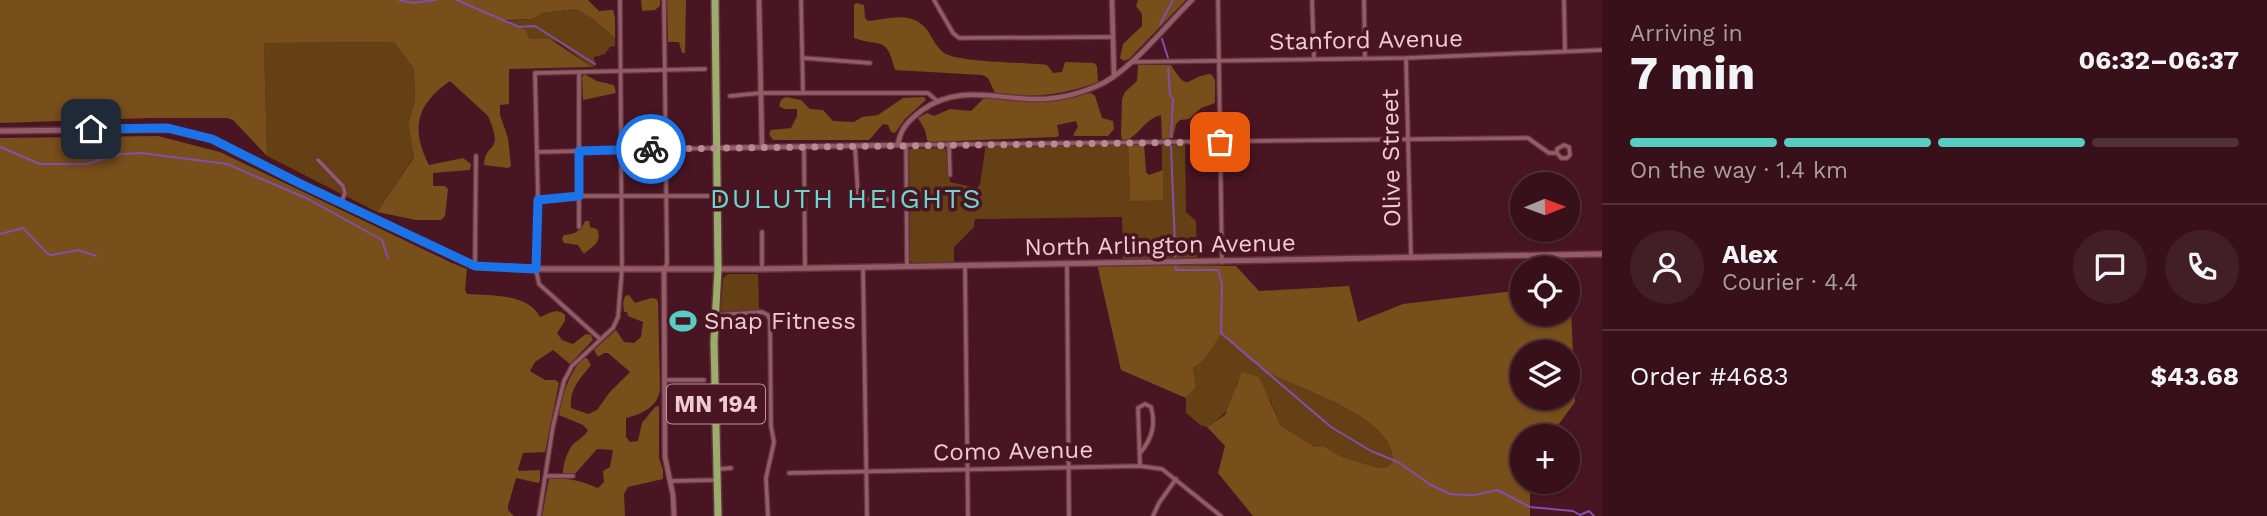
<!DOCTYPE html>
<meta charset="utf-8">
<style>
body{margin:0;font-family:"Work Sans",sans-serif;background:#421e27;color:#f1f3f6;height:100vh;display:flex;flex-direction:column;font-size:26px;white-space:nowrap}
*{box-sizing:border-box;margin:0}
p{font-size:23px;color:#aa9da2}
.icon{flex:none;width:38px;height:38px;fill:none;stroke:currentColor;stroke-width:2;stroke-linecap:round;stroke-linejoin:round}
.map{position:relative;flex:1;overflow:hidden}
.side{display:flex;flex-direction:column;background:#37101a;width:665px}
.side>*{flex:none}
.needle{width:46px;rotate:89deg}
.tools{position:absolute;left:1510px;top:172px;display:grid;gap:14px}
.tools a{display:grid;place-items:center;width:70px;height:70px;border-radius:50%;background:#37101a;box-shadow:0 2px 5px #0004,0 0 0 2px #513039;font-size:35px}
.pin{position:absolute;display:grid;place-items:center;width:60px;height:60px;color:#fff;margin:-30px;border-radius:14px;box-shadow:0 4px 10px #0006}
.courier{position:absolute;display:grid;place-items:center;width:70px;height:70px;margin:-35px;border:5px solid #1a73e8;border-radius:50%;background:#fff;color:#222;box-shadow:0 2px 9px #0007}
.head em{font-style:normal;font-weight:700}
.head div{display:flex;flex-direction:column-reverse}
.head{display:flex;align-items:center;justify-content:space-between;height:119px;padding:0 28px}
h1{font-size:46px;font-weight:700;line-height:52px}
.bar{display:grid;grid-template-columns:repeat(4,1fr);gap:10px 7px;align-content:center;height:84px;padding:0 28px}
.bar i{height:9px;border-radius:5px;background:#513039}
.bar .current{background:#56cec3}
.bar p{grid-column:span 4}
.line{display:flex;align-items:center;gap:18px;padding:0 28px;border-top:2px solid #513039}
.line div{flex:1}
.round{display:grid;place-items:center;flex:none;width:74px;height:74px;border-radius:37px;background:#421e27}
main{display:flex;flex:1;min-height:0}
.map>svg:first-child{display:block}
.green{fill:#654014}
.forest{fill:#784e1b;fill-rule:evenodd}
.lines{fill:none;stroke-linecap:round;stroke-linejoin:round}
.stream{stroke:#8150aa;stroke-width:2}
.minor-casing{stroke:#5f353f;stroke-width:6}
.tertiary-casing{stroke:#5f353f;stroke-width:7}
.secondary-casing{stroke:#5f353f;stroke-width:8}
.trunk-casing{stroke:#5f353f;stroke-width:10}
.minor{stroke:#975b67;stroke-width:3.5}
.tertiary{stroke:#975b67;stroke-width:4.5}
.secondary{stroke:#975b67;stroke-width:5}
.trunk{stroke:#9cac6b;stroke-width:7}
.done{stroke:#b58c94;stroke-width:7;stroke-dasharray:0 12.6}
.route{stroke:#1a73e8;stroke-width:9}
.labels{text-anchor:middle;stroke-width:7;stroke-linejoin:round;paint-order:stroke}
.shield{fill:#491523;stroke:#bd959d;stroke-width:2}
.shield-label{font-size:23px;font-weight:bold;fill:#efccd1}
.street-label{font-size:24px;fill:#efccd1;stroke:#491523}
.poi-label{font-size:24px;fill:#efccd1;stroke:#491523;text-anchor:start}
.quarter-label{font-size:28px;letter-spacing:2px;fill:#6bd6cc;stroke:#491523}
</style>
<main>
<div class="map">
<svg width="1602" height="516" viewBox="0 0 1602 516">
<rect width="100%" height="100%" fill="#491523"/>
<g class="green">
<path d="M576 9 593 19 615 38V46L610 47 605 54 594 57 595 66 592 67 559 43 550 39H530L525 29 505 21 532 19 543 13Z"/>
<path d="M394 42 414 69 415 101 408 124 414 156 377 212 267 156 264 43Z"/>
<path d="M1162 142H1185L1186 212 1196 221 1197 259 1123 260 1122 217 975 219 974 227 954 247V263H914L910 261 909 149 944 148 946 150 950 182 977 188 980 184 986 144 1128 143 1130 200H1162Z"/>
<path d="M728 274H758L759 310 722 312 721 309 723 278Z"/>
<path d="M1221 333C1234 345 1247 360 1262 369 1294 389 1395 414 1393 462L1386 468 1375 467 1340 456 1324 446 1315 447 1281 426 1270 400 1237 382C1233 406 1227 414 1207 427L1200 425 1186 413V398L1196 387 1193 368 1204 360Z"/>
<path d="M1530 481H1555V492L1530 491Z"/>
</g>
<g class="forest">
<path d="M0 0H588L599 11 613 10 615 18V38L593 19 576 9 543 13 532 19 505 20 511 25 525 29 530 39H550L592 67 509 69V104L500 105V115L508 138 511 166 508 168 484 165C485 141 505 155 488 116L450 81C417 104 410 128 429 165L463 158 471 164 470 170 433 173V186H445L448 189 445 216 441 220H416L377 212 414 157 408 124 415 101 414 69 394 42 264 43 267 156 233 120 227 118H151L0 123Z"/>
<path d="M641 0H660V6L655 10 642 11Z"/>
<path d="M667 0H686L685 53H682L679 42H668Z"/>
<path d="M1138 0H1186L1129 59 1124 61 1120 58 1123 44 1142 26V14L1136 6Z"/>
<path d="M856 3 864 5 865 18 868 21C890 19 912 10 928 31 932 38 938 49 944 53 960 63 1026 62 1047 65L1053 73 1062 72 1065 62 1094 63 1097 66 1098 82C1063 95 1032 99 995 93L988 78 982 75 895 70C886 34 881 48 854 38V5Z"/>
<path d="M1138 65H1171C1190 96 1185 76 1211 74L1215 80V103L1201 108 1189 119 1180 120 1176 124 1173 138 1162 139 1161 115C1144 119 1139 137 1124 141L1121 137 1122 99 1125 92 1137 81Z"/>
<path d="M584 74 597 81 614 85 616 93 583 100 582 77Z"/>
<path d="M1091 93 1095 96 1102 118 1113 121 1114 129 1108 136H1075L1073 135 1078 127 1076 121 1057 125 1059 135 1057 137 930 142 927 140 925 130 918 118 927 113 934 116 950 109 971 111 984 98 1044 102Z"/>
<path d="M786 97 801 100 810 109 823 110 833 121 854 122 862 117 878 115 903 98 924 97 926 100 905 119 895 133 891 132 888 125 883 124 869 140H773L769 134 771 130 791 128 797 116V109H784L779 106 781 100Z"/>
<path d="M158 136 220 152 452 263 467 269 465 290 467 294C492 296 528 293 540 317 549 314 557 307 565 315V321L557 333 562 340 573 344 586 334 591 335 593 340 570 364 553 350 535 362 530 371 545 380H555L559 383 545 452 523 453 518 469 519 471 540 470V481L538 483 516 478 508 506V510L514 516H0V138Z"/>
<path d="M1128 143H1144L1146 172 1149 175 1163 170V200L1130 201Z"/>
<path d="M585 221H589L590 227 597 229C603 243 592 246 584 254L578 245 564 243 562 239 564 235C574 235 582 230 585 221Z"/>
<path d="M1097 264 1236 266 1259 291 1349 286 1358 322 1403 304 1522 290V313H1568V285L1570 284 1575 402 1553 432 1522 436V481H1530V516H1253L1218 473 1225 446 1207 427 1225 415 1242 372 1259 377 1281 426 1315 447 1324 446 1340 456 1375 467 1386 468 1393 462C1395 414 1294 389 1262 369 1247 360 1234 345 1221 334L1204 360 1193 368 1196 387 1186 398 1121 370ZM1522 352H1568V397H1522Z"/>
<path d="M629 295 635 303 651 298 657 299 658 302 660 389C658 407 642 414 626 418V437L630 442 638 441 642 423 655 407 659 406V458L663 470V479L628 487 624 494 625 516H542L549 479C568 477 581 481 598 488L604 482 603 471 610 467 613 450 597 449 574 475H563C562 467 567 453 571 447 576 440 584 438 588 430L583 425 559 415C562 392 569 377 582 358H587L591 365C580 379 569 389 571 408L588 414 597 410 609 393 630 372 608 353H604L598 357 594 350 616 330 624 342 634 343 641 337 643 322 628 316 627 312H624L623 303 625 296Z"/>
</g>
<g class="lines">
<g class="stream">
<path d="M399 0 413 3 436 0"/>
<path d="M457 0 519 27 535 26 595 64"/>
<path d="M1160 24 1173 0"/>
<path d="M1162 39 1168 58"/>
<path d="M1168 68 1170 95 1173 99 1171 137"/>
<path d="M1171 146 1176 270H1218L1222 284 1221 333 1331 427 1371 451 1398 462 1431 485 1450 494 1463 495H1475L1497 490 1530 507 1573 511 1580 515 1589 511 1594 516"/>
<path d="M0 147 40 164H86L122 154 142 153 227 164 308 199 382 240 388 258"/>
<path d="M0 234 23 228 48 254 52 255 78 250 96 256"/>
</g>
<g class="minor-casing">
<g id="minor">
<path d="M664 0 667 264 664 269"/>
<path d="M801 0 803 93"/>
<path d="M934 0 953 33 959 38 1113 37"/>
<path d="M1218 0 1222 262"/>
<path d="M1312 0 1314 59"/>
<path d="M1364 0 1365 58"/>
<path d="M1564 0 1565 51"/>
<path d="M803 58 870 63"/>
<path d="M1406 58 1411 258"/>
<path d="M1133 62 1406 58 1602 50"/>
<path d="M579 73V227"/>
<path d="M730 96 761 93H928L936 100"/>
<path d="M949 144 950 175"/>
<path d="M898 145 1528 138 1549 153H1557L1561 158H1567L1570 155 1569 147 1564 145 1557 149V153"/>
<path d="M906 145 907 267"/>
<path d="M804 146 805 268"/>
<path d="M855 146 858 196 861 199 906 200"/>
<path d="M537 152 715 148"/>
<path d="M318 160 343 186 345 193 341 203"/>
<path d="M538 199 580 196H715"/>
<path d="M762 232V269"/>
<path d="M1067 265 1069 516"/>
<path d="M475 266 476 156"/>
<path d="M965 266 968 516"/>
<path d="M863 267 867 516"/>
<path d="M715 315 762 312 768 315 770 321 771 426 774 442 766 478 768 516"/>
<path d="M600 339 539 284 536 269 538 199 535 73 705 69"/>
<path d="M664 380H704"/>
<path d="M1140 466 1138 408 1145 404 1151 407C1156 425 1152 438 1141 452"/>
<path d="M719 469 731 468"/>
<path d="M789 473 1140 466 1162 469 1221 516"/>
<path d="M547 476H573"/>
<path d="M670 481 716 480"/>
<path d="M539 516 553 426 564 381 572 366 613 328 618 317 622 269 620 0"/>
<path d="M1153 516 1159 503 1176 479"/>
</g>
</g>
<g class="tertiary-casing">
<g id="tertiary">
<path d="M759 0 762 147"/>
<path d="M1112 0 1114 75"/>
<path d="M717 148 898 145C900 129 908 121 921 111 960 82 1001 101 1045 99 1063 98 1081 93 1097 86 1129 73 1166 25 1192 0"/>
<path d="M664 269 665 457 673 495 674 516"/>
</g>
</g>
<g class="secondary-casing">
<path id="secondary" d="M0 131 168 129 212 139 301 184 475 266 536 269H762L1602 254"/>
</g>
<g class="trunk-casing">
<path id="trunk" d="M715 0 718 269 714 342 718 516"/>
</g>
<use href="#minor" class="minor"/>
<use href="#tertiary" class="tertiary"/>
<use href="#secondary" class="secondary"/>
<use href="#trunk" class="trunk"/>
</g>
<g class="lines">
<path class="done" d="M651 149 1220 142"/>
<path class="route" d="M91 129 168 128 212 139 301 184 475 266 536 269 538 200 579 196V151L651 149"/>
</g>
<defs>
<g id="stadium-bare" transform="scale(2.1)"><path d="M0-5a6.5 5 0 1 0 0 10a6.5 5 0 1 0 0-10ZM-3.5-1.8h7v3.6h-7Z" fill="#56cec3" stroke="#491523" stroke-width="2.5" paint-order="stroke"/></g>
</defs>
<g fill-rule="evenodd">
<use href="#stadium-bare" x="683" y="321"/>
</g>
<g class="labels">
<rect class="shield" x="667" y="384.5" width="98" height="39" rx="5"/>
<g class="shield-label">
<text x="716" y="412">MN 194</text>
</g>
<g class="street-label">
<text transform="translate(1366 40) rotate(-1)" y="8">Stanford Avenue</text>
<text transform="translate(1391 158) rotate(-91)" y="8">Olive Street</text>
<text transform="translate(1160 245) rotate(-1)" y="8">North Arlington Avenue</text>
<text transform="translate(1013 451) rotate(-1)" y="8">Como Avenue</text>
</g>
<g class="poi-label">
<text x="704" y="329">Snap Fitness</text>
</g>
<g class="quarter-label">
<text x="846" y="208">DULUTH HEIGHTS</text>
</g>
</g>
</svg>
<div class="tools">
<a><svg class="needle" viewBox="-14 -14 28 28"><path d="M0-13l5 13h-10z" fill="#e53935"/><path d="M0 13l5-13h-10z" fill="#aa9da2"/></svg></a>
<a><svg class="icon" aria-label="locate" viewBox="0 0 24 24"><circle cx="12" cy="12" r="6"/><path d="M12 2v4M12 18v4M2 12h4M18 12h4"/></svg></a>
<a><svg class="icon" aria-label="layers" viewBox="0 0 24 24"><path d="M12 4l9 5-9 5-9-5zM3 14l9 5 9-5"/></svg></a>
<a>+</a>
</div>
<div class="pin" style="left:1220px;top:142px;background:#ea580c"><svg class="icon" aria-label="bag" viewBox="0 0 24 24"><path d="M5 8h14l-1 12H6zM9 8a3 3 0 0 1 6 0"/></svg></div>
<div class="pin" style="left:91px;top:129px;background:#1f2937"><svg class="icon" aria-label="home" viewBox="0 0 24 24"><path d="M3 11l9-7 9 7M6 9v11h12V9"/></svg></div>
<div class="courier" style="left:651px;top:149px"><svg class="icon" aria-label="bike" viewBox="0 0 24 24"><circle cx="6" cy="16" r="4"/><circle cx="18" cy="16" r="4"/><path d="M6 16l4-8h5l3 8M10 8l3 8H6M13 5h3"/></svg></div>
</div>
<section class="side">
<div class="head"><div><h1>7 min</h1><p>Arriving in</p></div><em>06:32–06:37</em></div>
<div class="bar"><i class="current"></i><i class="current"></i><i class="current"></i><i></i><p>On the way · 1.4 km</p></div>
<div class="line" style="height:126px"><a class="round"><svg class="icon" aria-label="person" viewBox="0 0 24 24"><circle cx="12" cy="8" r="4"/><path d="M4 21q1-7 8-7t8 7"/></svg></a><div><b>Alex</b><p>Courier · 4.4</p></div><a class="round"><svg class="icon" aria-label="chat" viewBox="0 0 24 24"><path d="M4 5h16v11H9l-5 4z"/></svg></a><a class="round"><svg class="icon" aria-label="phone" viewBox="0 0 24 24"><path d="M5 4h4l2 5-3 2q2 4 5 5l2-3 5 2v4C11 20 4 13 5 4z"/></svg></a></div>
<div class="line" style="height:91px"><div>Order #4683</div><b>$43.68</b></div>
</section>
</main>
